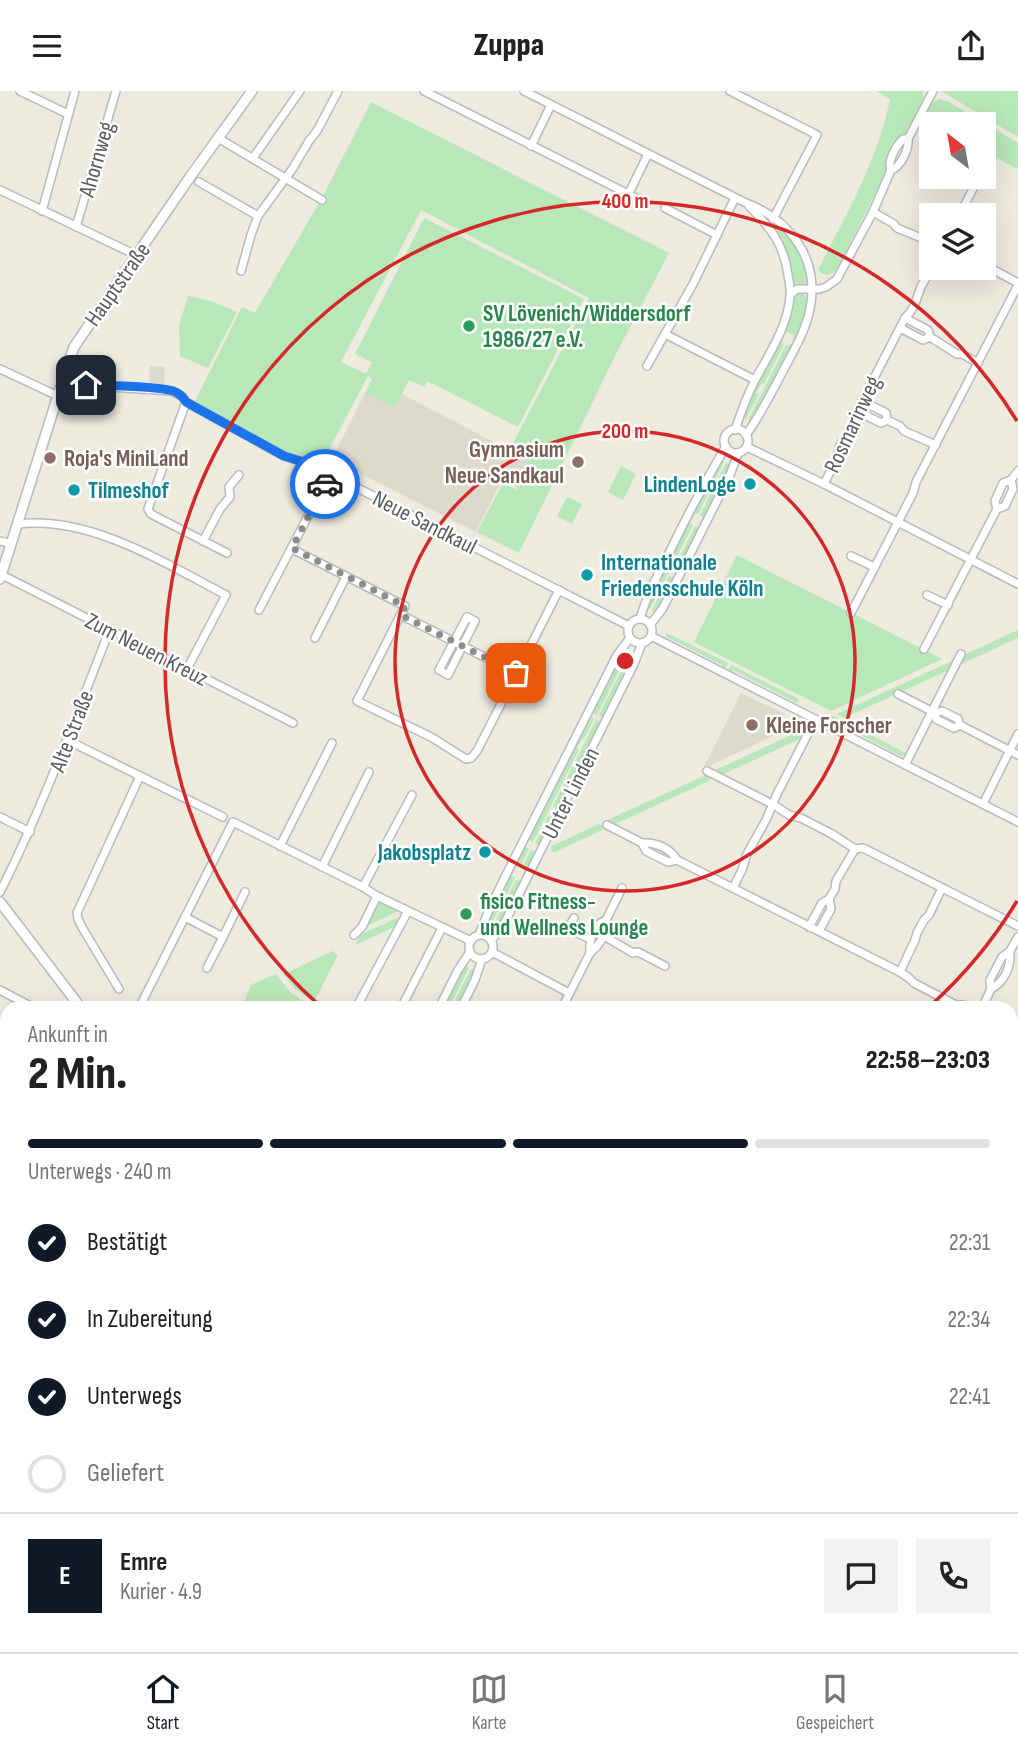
<!DOCTYPE html>
<html lang="de">
<meta charset="utf-8">
<style>
body{margin:0;font-family:"Sofia Sans Condensed",sans-serif;background:#f2f2f2;color:#222;height:100vh;display:flex;flex-direction:column;font-size:26px;white-space:nowrap}
*{box-sizing:border-box;margin:0}
p{font-size:23px;color:#767676}
.icon{flex:none;width:38px;height:38px;fill:none;stroke:currentColor;stroke-width:2;stroke-linecap:round;stroke-linejoin:round}
.map{position:relative;flex:1;overflow:hidden}
.details{position:absolute;left:0px;top:910px;width:1018px;height:651px;display:flex;flex-direction:column;background:#fff;border-radius:21px 21px 0 0;box-shadow:0 7px 28px #0002}
.details>*{flex:none}
.needle{width:46px;rotate:329deg}
.tools{position:absolute;left:919px;top:21px;display:grid;gap:14px}
.tools a{display:grid;place-items:center;width:77px;height:77px;border-radius:0px;background:#fff;box-shadow:0 7px 28px #0002;font-size:35px}
.pin{position:absolute;display:grid;place-items:center;width:60px;height:60px;color:#fff;margin:-30px;border-radius:14px;box-shadow:0 4px 10px #0006}
.courier{position:absolute;display:grid;place-items:center;width:70px;height:70px;margin:-35px;border:5px solid #1a73e8;border-radius:50%;background:#fff;color:#222;box-shadow:0 2px 9px #0007}
.summary em{font-style:normal;font-weight:800}
.summary div{display:flex;flex-direction:column-reverse}
.summary{display:flex;align-items:center;justify-content:space-between;height:119px;padding:0 28px}
h1{font-size:46px;font-weight:800;line-height:52px}
.bar{display:grid;grid-template-columns:repeat(4,1fr);gap:10px 7px;align-content:center;height:84px;padding:0 28px}
.bar i{height:9px;border-radius:5px;background:#e0e0e0}
.bar .active{background:#111827}
.bar p{grid-column:span 4}
.line{display:flex;align-items:center;gap:18px;padding:0 28px;border-top:2px solid #e0e0e0}
.line div{flex:1}
.round{display:grid;place-items:center;flex:none;width:74px;height:74px;border-radius:0px;background:#f2f2f2}
ol{padding:0 28px;list-style:none}
li{display:flex;align-items:center;gap:21px;height:77px}
li p{margin-inline-start:auto}
li .icon{padding:7px;border-radius:50%;background:#111827;color:#fff;stroke-width:4}
li:last-child{color:#767676}
li i{width:38px;height:38px;border:4px solid #e0e0e0;border-radius:50%}
header{display:flex;justify-content:space-between;align-items:center;height:91px;padding:0 28px;background:#fff;font-size:32px;font-weight:800}
.menu{display:flex;justify-content:space-around;align-items:center;height:98px;border-top:2px solid #e0e0e0;background:#fff;font-size:19px;color:#767676}
.menu a{display:grid;justify-items:center;gap:4px}
.menu .active{color:#111827}
.map>svg:first-child{display:block}
.education{fill:#dcd9cd}
.green{fill:#b8e7b9}
.lines{fill:none;stroke-linecap:round;stroke-linejoin:round}
.minor-casing{stroke:#b7babf;stroke-width:10}
.tertiary-casing{stroke:#b7babf;stroke-width:12}
.secondary-casing{stroke:#b8bcc2;stroke-width:14}
.minor{stroke:#fff;stroke-width:7}
.tertiary{stroke:#fff;stroke-width:9}
.secondary{stroke:#fff;stroke-width:10}
.done{stroke:#8c8e8d;stroke-width:7;stroke-dasharray:0 12.6}
.route{stroke:#1a73e8;stroke-width:9}
.ring{fill:none;stroke:#d62828;stroke-width:3.5}
.leisure-dot{fill:#2e9e5b;stroke:#fff;stroke-width:2.5}
.education-dot{fill:#8d6e63;stroke:#fff;stroke-width:2.5}
.culture-dot{fill:#0f9aa8;stroke:#fff;stroke-width:2.5}
.labels{text-anchor:middle;stroke-width:5;stroke-linejoin:round;paint-order:stroke}
.street-label{font-size:23px;fill:#585c61;stroke:#fff}
.leisure-label{font-size:23px;font-weight:bold;fill:#27864d;stroke:#fff;text-anchor:start}
.education-label{font-size:23px;font-weight:bold;fill:#785e54;stroke:#fff;text-anchor:start}
.culture-label{font-size:23px;font-weight:bold;fill:#0d838f;stroke:#fff;text-anchor:end}
.centre{fill:#d62828;stroke:#fff;stroke-width:3.5}
.ring-label{font-size:21px;text-anchor:middle;font-weight:bold;fill:#d62828;stroke:#fff;stroke-width:5;stroke-linejoin:round;paint-order:stroke}
</style>
<header><svg class="icon" aria-label="menu" viewBox="0 0 24 24"><path d="M4 6h16M4 12h16M4 18h16"/></svg>Zuppa<svg class="icon" aria-label="share" viewBox="0 0 24 24"><path d="M12 15V3M7 8l5-5 5 5M5 13v7h14v-7"/></svg></header>
<div class="map">
<svg width="1018" height="1561" viewBox="0 0 1018 1561">
<rect width="100%" height="100%" fill="#edeade"/>
<g class="education">
<path d="M150 275 165 276 164 293H149Z"/>
<path d="M365 302 395 317 402 303 528 369 515 394 502 389 476 441 332 368Z"/>
<path d="M741 602 785 623 773 645 707 676 705 674Z"/>
</g>
<g class="green">
<path d="M876 0H923L924 7 905 45 899 47 885 75 887 80 836 180 827 184 821 182 818 179C846 124 878 69 890 8Z"/>
<path d="M941 0H1018V46Z"/>
<path d="M939 8 947 10 1018 52V78L984 61V33H931L922 28 931 12Z"/>
<path d="M371 11 669 162 616 263 519 462 477 441 503 392 517 399 515 394 528 369 510 358 589 207 421 119 341 271 366 283 372 271 355 263 424 127 584 208 518 336 427 290 424 296 409 289 395 317 365 302 372 288 368 285 321 374 292 364 195 310 242 216 255 222 323 105Z"/>
<path d="M777 132C794 148 807 168 808 192L793 194 773 137 774 133Z"/>
<path d="M799 202 803 203 808 207 806 225 795 249 793 248 794 244 787 241 785 244 782 243C786 229 788 211 799 202Z"/>
<path d="M188 205 211 210 237 221 208 277 180 265 179 234Z"/>
<path d="M779 247 783 249 781 251 784 253 764 293H761L756 302 759 303 746 328 742 327 743 321Z"/>
<path d="M790 252 793 254 752 332 748 329 786 254 789 255Z"/>
<path d="M720 368 724 371 698 423 695 422 690 432 693 434 650 518 645 517Z"/>
<path d="M726 372 731 374 729 379 662 513 656 522 652 519 669 485 673 486 677 477 675 475 695 435 698 436 703 426 700 424Z"/>
<path d="M621 375 636 383 623 409 608 401Z"/>
<path d="M567 406 582 413 572 433 557 425Z"/>
<path d="M737 464 942 568 831 620 694 551Z"/>
<path d="M1018 539V547L959 574 964 564Z"/>
<path d="M667 542 728 572 724 580 720 579 722 574 665 545Z"/>
<path d="M624 559 628 562 597 624 591 621Z"/>
<path d="M630 563 635 564 604 628 599 624Z"/>
<path d="M956 568 951 578 844 627 837 623Z"/>
<path d="M731 574 799 608 797 612 733 579 730 583 726 582Z"/>
<path d="M589 625 594 628 584 648 582 647 577 657 579 658 533 751 527 748Z"/>
<path d="M833 625 906 662 901 665 827 627Z"/>
<path d="M794 626 805 630 807 634 800 648 721 684 713 680 789 645 787 638Z"/>
<path d="M596 629 602 632 540 755 535 752 548 725 551 726 556 717 553 715Z"/>
<path d="M706 684 711 686 709 690 613 734 605 730Z"/>
<path d="M599 733 607 737 555 761 550 759 552 755Z"/>
<path d="M523 755 529 758 520 777 516 775 512 785 515 787 491 834 486 833Z"/>
<path d="M531 759 537 762 504 827 497 838 493 835 516 789 520 790 525 779 522 777Z"/>
<path d="M381 811 398 820 365 836 376 813Z"/>
<path d="M399 826 394 836 358 853 356 852 360 844Z"/>
<path d="M332 860 338 864 315 909C301 904 291 896 284 883Z"/>
<path d="M465 875 469 877 451 912 447 917H442L458 883Z"/>
<path d="M471 878 475 880 459 917H454L455 914 453 913Z"/>
<path d="M276 883 290 901 312 916 242 917 251 894Z"/>
</g>
<g class="lines">
<g class="minor-casing">
<g id="minor">
<path d="M20 0 68 23"/>
<path d="M424 0 646 112"/>
<path d="M524 0 746 112C791 129 820 169 810 218 806 239 794 259 784 278 772 301 761 323 746 344"/>
<path d="M730 0C759 15 788 29 817 44L773 128"/>
<path d="M218 47 322 109"/>
<path d="M531 55 551 14"/>
<path d="M253 67 300 0"/>
<path d="M891 79C887 70 896 55 903 48H908"/>
<path d="M199 91 258 125"/>
<path d="M0 99 136 164"/>
<path d="M629 102 648 63"/>
<path d="M665 117 717 144"/>
<path d="M42 120 75 0"/>
<path d="M873 121 894 133 897 137 931 151"/>
<path d="M962 124 963 117 977 90"/>
<path d="M76 136 116 0"/>
<path d="M980 177 987 180 994 179 1018 192"/>
<path d="M241 180 251 144 258 125 293 77 309 50 317 40 338 0"/>
<path d="M791 203 797 198H819L826 196 837 188 873 121 891 79C901 76 909 58 908 48L933 0"/>
<path d="M905 227 928 239 930 246 957 263H962L978 272"/>
<path d="M900 237 923 249 930 246"/>
<path d="M665 243 755 289"/>
<path d="M647 275 693 193 735 107"/>
<path d="M0 278 58 305"/>
<path d="M62 293 172 300 183 306 186 311 284 365 310 373 330 383 629 535"/>
<path d="M862 310 886 322 887 329 900 335 904 340 936 354"/>
<path d="M186 311 148 418 151 423 227 462"/>
<path d="M857 320 881 332 887 329"/>
<circle cx="736" cy="350" r="12"/>
<path d="M735 339C741 321 747 305 755 289 769 263 788 235 790 205 791 198 789 190 788 184 784 153 770 136 749 115"/>
<path d="M747 356 824 393 1018 493"/>
<path d="M824 393 838 365 839 356 856 330 857 320 905 227C915 218 916 208 921 196 924 189 929 183 933 177"/>
<path d="M997 418 1005 415 1013 398 1011 389"/>
<path d="M19 433C90 425 165 472 226 504L187 578"/>
<path d="M0 450 12 453"/>
<path d="M203 450 220 418 230 406 229 396 239 384"/>
<path d="M292 458 405 515 357 610 431 646 466 668 471 667 477 660 559 499"/>
<path d="M851 465 874 476"/>
<path d="M2 484 293 632"/>
<path d="M927 504 948 514"/>
<path d="M259 519 330 383"/>
<path d="M851 522 913 402 916 391 1018 194"/>
<path d="M401 524 516 582"/>
<path d="M467 526 475 530 448 584 439 579Z"/>
<path d="M640 528C647 503 659 481 671 458 688 423 706 389 726 355"/>
<circle cx="640" cy="540" r="12"/>
<path d="M650 534 663 517 730 384 738 362"/>
<path d="M651 545 1018 731"/>
<path d="M315 547 346 486"/>
<path d="M924 558 997 418 995 410 1003 392 1011 389 1018 380"/>
<path d="M898 603 935 622 936 628 954 637 960 634 1018 664"/>
<path d="M935 622 942 620 958 628 960 634"/>
<path d="M67 649 223 726"/>
<path d="M905 674 961 563"/>
<path d="M707 680 774 714 789 724 801 727 832 743 855 758 863 757 1018 835"/>
<path d="M983 713 1018 643"/>
<path d="M0 726 30 741"/>
<path d="M607 734 642 752 646 760 668 771 677 769 900 881"/>
<path d="M642 752C656 751 670 757 677 769"/>
<path d="M280 755 332 652"/>
<path d="M322 776 369 681"/>
<path d="M363 796 412 704"/>
<path d="M733 797 742 779 747 763 766 729 777 703 815 629"/>
<path d="M942 797 929 824 924 829 917 842 915 849 900 881 909 887 914 892 956 914H963L969 917"/>
<path d="M0 801C43 716 75 627 110 538"/>
<path d="M185 826 223 846 245 801"/>
<path d="M574 827 568 837 590 848"/>
<path d="M809 836 822 812 829 808"/>
<path d="M819 840 831 818 829 808 835 798 836 790 855 758"/>
<path d="M354 844 362 836 377 805"/>
<path d="M479 844 488 821 503 790 617 564 630 547"/>
<circle cx="481" cy="856" r="12"/>
<path d="M604 845 633 862 638 861 665 875"/>
<path d="M491 850 505 831 634 573 642 552"/>
<path d="M492 861 569 902"/>
<path d="M590 862C589 849 593 834 606 829"/>
<path d="M207 877 223 846"/>
<path d="M119 898 83 838 78 828 77 822 140 685"/>
<path d="M991 898C1005 890 1011 876 1010 860"/>
<path d="M0 899 34 917"/>
<path d="M315 914V917"/>
<path d="M139 917 233 731 363 796 377 805 471 850"/>
<path d="M356 917 408 820"/>
<path d="M401 917 442 837"/>
<path d="M439 917 458 879 470 861"/>
<path d="M461 917 475 889 482 868"/>
<path d="M562 917 590 862C599 855 603 847 608 836L606 829 622 797"/>
<path d="M982 917 991 898 990 889 1002 866 1010 860 1018 846"/>
<path d="M1012 942 1018 945"/>
<path d="M0 994 7 992"/>
<path d="M0 1009 7 1014"/>
<path d="M0 1104 7 1110"/>
<path d="M0 1148 7 1139"/>
<path d="M0 1158 7 1167"/>
</g>
</g>
<g class="tertiary-casing">
<g id="tertiary">
<path d="M0 488 67 276 74 256 190 86 252 0"/>
<path d="M0 811 81 917"/>
<path d="M320 1554 323 1561"/>
</g>
</g>
<g class="secondary-casing">
<g id="secondary">
<path d="M1012 1387 1018 1389"/>
<path d="M153 1561 161 1554"/>
</g>
</g>
<use href="#minor" class="minor"/>
<use href="#tertiary" class="tertiary"/>
<use href="#secondary" class="secondary"/>
</g>
<g class="lines">
<path class="done" d="M325 393 292 457 405 515 401 524 516 582"/>
<path class="route" d="M86 294C111 295 150 294 173 300 179 302 183 306 186 311L284 365 310 373 331 383 325 393"/>
</g>
<g class="ring">
<circle cx="625" cy="570" r="230"/>
<path d="M1017 810A460 460 0 0 1 930 915M320 915A460 460 0 1 1 1017 330"/>
</g>
<g class="leisure-dot">
<circle cx="469" cy="235" r="7"/>
<circle cx="466" cy="823" r="7"/>
</g>
<g class="education-dot">
<circle cx="50" cy="367" r="7"/>
<circle cx="578" cy="371" r="7"/>
<circle cx="752" cy="634" r="7"/>
</g>
<g class="culture-dot">
<circle cx="750" cy="393" r="7"/>
<circle cx="74" cy="399" r="7"/>
<circle cx="587" cy="484" r="7"/>
<circle cx="485" cy="761" r="7"/>
</g>
<g class="labels">
<g class="street-label">
<text transform="translate(96 68) rotate(-74)" y="8">Ahornweg</text>
<text transform="translate(117 193) rotate(-55)" y="8">Hauptstraße</text>
<text transform="translate(852 333) rotate(-65)" y="8">Rosmarinweg</text>
<text transform="translate(425 431) rotate(27)" y="8">Neue Sandkaul</text>
<text transform="translate(147 558) rotate(27)" y="8">Zum Neuen Kreuz</text>
<text transform="translate(71 640) rotate(-69)" y="8">Alte Straße</text>
<text transform="translate(570 702) rotate(-63)" y="8">Unter Linden</text>
</g>
<g class="leisure-label">
<text x="483" y="230">SV Lövenich/Widdersdorf<tspan x="483" dy="26">1986/27 e.V.</tspan></text>
<text x="480" y="818">fisico Fitness-<tspan x="480" dy="26">und Wellness Lounge</tspan></text>
</g>
<g class="education-label">
<text x="564" y="366" text-anchor="end">Gymnasium<tspan x="564" dy="26">Neue Sandkaul</tspan></text>
<text x="64" y="375">Roja's MiniLand</text>
<text x="766" y="642">Kleine Forscher</text>
</g>
<g class="culture-label">
<text x="736" y="401">LindenLoge</text>
<text x="88" y="407" text-anchor="start">Tilmeshof</text>
<text x="601" y="479" text-anchor="start">Internationale<tspan x="601" dy="26">Friedensschule Köln</tspan></text>
<text x="471" y="769">Jakobsplatz</text>
</g>
</g>
<circle cx="625" cy="570" r="10" class="centre"/>
<g class="ring-label">
<text x="625" y="117">400 m</text>
<text x="625" y="347">200 m</text>
</g>
</svg>
<div class="tools">
<a><svg class="needle" viewBox="-14 -14 28 28"><path d="M0-13l5 13h-10z" fill="#e53935"/><path d="M0 13l5-13h-10z" fill="#767676"/></svg></a>
<a><svg class="icon" aria-label="layers" viewBox="0 0 24 24"><path d="M12 4l9 5-9 5-9-5zM3 14l9 5 9-5"/></svg></a>
</div>
<div class="pin" style="left:516px;top:582px;background:#ea580c"><svg class="icon" aria-label="bag" viewBox="0 0 24 24"><path d="M5 8h14l-1 12H6zM9 8a3 3 0 0 1 6 0"/></svg></div>
<div class="pin" style="left:86px;top:294px;background:#1f2937"><svg class="icon" aria-label="home" viewBox="0 0 24 24"><path d="M3 11l9-7 9 7M6 9v11h12V9"/></svg></div>
<div class="courier" style="left:325px;top:393px"><svg class="icon" aria-label="car" viewBox="0 0 24 24"><path d="M5 17H2v-5l4-1 3-4h7l3 4 3 1v5h-3M9 17h6M6 11h13"/><circle cx="7" cy="17" r="2"/><circle cx="17" cy="17" r="2"/></svg></div>
<section class="details">
<div class="summary"><div><h1>2 Min.</h1><p>Ankunft in</p></div><em>22:58–23:03</em></div>
<div class="bar"><i class="active"></i><i class="active"></i><i class="active"></i><i></i><p>Unterwegs · 240 m</p></div>
<ol>
<li><svg class="icon" aria-label="check" viewBox="0 0 24 24"><path d="M5 12l5 5 9-10"/></svg>Bestätigt<p>22:31</p></li>
<li><svg class="icon" aria-label="check" viewBox="0 0 24 24"><path d="M5 12l5 5 9-10"/></svg>In Zubereitung<p>22:34</p></li>
<li><svg class="icon" aria-label="check" viewBox="0 0 24 24"><path d="M5 12l5 5 9-10"/></svg>Unterwegs<p>22:41</p></li>
<li><i></i>Geliefert</li>
</ol>
<div class="line" style="height:126px"><b class="round" style="background:#111827;color:#fff">E</b><div><b>Emre</b><p>Kurier · 4.9</p></div><a class="round"><svg class="icon" aria-label="chat" viewBox="0 0 24 24"><path d="M4 5h16v11H9l-5 4z"/></svg></a><a class="round"><svg class="icon" aria-label="phone" viewBox="0 0 24 24"><path d="M5 4h4l2 5-3 2q2 4 5 5l2-3 5 2v4C11 20 4 13 5 4z"/></svg></a></div>
</section>
</div>
<nav class="menu">
<a class="active"><svg class="icon" aria-label="home" viewBox="0 0 24 24"><path d="M3 11l9-7 9 7M6 9v11h12V9"/></svg>Start</a>
<a><svg class="icon" aria-label="map" viewBox="0 0 24 24"><path d="M3 6l6-2 6 2 6-2v14l-6 2-6-2-6 2zM9 4v14M15 6v14"/></svg>Karte</a>
<a><svg class="icon" aria-label="saved" viewBox="0 0 24 24"><path d="M7 4h10v16l-5-4-5 4z"/></svg>Gespeichert</a>
</nav>
